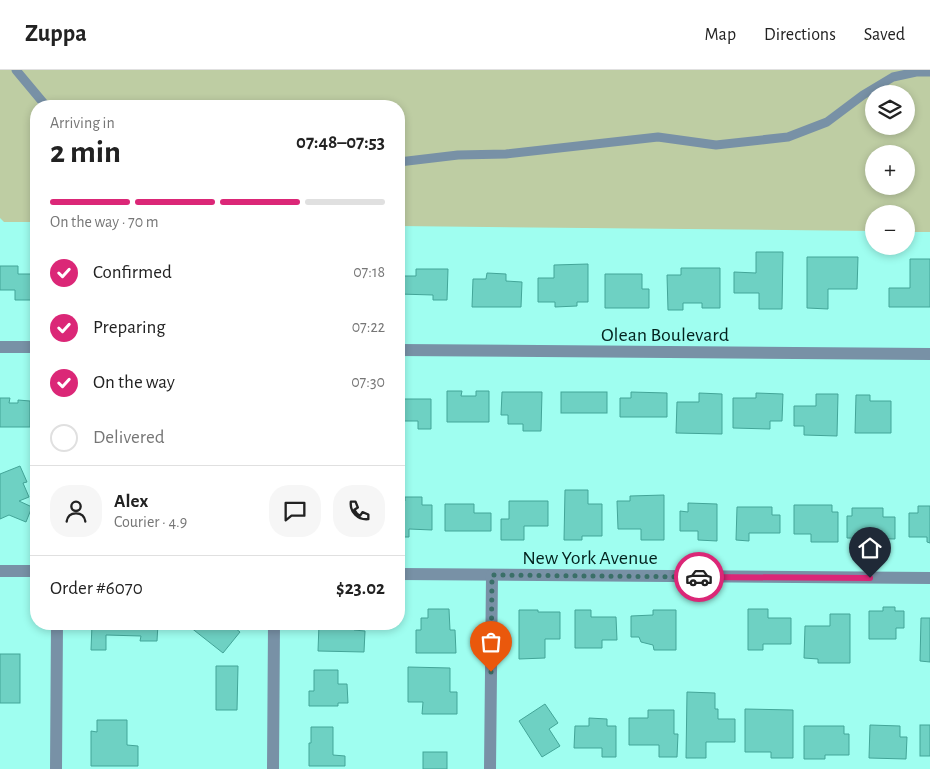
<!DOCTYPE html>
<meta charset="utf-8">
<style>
body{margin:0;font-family:"Alegreya Sans",sans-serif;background:#f6f6f6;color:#222;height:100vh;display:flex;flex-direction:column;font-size:19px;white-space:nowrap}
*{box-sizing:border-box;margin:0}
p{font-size:16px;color:#767676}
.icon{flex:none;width:28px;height:28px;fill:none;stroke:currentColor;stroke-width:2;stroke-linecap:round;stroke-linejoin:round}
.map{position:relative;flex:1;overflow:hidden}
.details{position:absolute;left:30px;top:30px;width:375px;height:530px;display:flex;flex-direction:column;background:#fff;border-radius:20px;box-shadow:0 2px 8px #0003}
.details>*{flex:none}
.fabs{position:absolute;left:865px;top:15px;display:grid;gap:10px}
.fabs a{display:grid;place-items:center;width:50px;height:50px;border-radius:50%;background:#fff;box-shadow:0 2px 8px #0003;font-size:25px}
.pin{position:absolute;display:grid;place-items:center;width:42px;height:42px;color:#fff;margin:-51px -21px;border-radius:50% 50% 50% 0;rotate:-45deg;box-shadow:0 0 5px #0007}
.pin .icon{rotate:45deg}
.courier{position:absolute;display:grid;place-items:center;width:50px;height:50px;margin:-25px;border:4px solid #db2777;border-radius:50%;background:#fff;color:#222;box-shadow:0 1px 6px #0007}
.summary em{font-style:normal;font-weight:600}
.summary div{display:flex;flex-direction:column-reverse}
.summary{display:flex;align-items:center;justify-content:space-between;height:85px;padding:0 20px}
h1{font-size:32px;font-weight:600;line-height:38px}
.bar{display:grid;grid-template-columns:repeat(4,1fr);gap:8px 5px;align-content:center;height:60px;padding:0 20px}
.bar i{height:6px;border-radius:4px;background:#e0e0e0}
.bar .active{background:#db2777}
.bar p{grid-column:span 4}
.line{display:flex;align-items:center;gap:12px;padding:0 20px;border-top:1px solid #e0e0e0}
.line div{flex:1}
.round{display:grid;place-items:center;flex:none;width:52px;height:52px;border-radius:20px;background:#f6f6f6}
ol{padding:0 20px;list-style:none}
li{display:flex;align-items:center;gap:15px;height:55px}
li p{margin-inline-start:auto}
li .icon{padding:5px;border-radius:50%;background:#db2777;color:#fff;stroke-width:4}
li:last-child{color:#767676}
li i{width:28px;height:28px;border:2px solid #e0e0e0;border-radius:50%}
header{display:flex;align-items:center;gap:30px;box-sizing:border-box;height:70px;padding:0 25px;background:#fff;border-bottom:1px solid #e0e0e0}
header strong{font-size:24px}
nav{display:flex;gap:28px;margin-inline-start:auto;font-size:18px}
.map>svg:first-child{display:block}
.green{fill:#becda3;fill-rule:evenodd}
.building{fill:#6ed1c3;stroke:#43a598}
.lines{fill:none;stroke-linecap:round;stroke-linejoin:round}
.service{stroke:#7891a6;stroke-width:9}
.minor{stroke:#7891a6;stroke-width:12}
.tertiary{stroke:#7891a6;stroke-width:12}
.done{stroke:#3a6f68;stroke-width:5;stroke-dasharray:0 9}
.route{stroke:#db2777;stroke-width:6}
.labels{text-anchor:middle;stroke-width:4.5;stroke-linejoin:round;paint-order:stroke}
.street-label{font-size:20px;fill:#03221e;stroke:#9ffef0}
</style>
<header>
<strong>Zuppa</strong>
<nav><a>Map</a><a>Directions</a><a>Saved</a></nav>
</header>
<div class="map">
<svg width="930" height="699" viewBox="0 0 930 699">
<rect width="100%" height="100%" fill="#9ffef0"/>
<path class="green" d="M0 0H930V162H906V144H874V161L399 156V36H36V152H4L0 148ZM874 24H906V56H874ZM874 84H906V116H874Z"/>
<g class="building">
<path d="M756 182H783L782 239H759V223H734V202L756 203Z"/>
<path d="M807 187H858L857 219H828V239L807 238Z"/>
<path d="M910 189H930V237H889V218H910Z"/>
<path d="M588 194V232H577V236L555 237V232H538V208H554V195Z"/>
<path d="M0 196H18V204H36V230H15V220H0Z"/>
<path d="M681 198H720V238H702V233H683V240H668L667 205H681Z"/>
<path d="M416 199H448L447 230H433V225L399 224V206H416Z"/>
<path d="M487 203 506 204V211L522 212 521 237H472L473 209H486Z"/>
<path d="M605 204H642V219H649V238H605Z"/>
<path d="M399 321H403V329H431V359H418V351H399Z"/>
<path d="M447 321H462L461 326H476V321H489V352H447Z"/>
<path d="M502 322H542L541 361H523V354H508V345H501Z"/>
<rect x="561" y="322" width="46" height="21"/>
<path d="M631 322 667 323V347H620V328H631Z"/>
<path d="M699 323 722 324V364L676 363 677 332H699Z"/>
<path d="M756 323 783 324 782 351H770V359L733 358V328H756Z"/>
<path d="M816 324H838L837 366 804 365V356H794V336H816Z"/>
<path d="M856 325H870V331H891V363H855Z"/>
<path d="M0 328H10L9 333H18V330L30 331V357H0Z"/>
<path d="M20 396 27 412 23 413 29 427 19 431 32 437 26 452 9 445 0 449V404Z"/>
<path d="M565 420H588V434H602V466H582V470H564Z"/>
<path d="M664 425V470H641V459H618L617 431H630V426Z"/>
<path d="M405 427H422V435H432V460L409 459V467H399V431H405Z"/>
<path d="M509 431H548V456H524V470H501V449H509Z"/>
<path d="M688 433 717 434V471L698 470V461H680V441L688 442Z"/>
<path d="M445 434H474V443H491V461H445Z"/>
<path d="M794 435H832V442H838V472H811V464H794Z"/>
<path d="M918 436H930V473L927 472V467H909V443H918Z"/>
<path d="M737 437H772V445H780V463H749V471L736 470Z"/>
<path d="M852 438H883V447H895V469L847 468V446H852Z"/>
<path d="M883 537H895V541H904V558H896V569H869V541H883Z"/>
<path d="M428 539H449L450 560H455L456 583H416V560H421V548H428Z"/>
<path d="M748 539H768V548H791V574H763V580H748Z"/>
<path d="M519 540H538V542H560V569H545V588L519 589Z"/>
<path d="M575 540H591V547H616L617 570H602V578H575Z"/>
<path d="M653 540H676V580H654L653 575 641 572 639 567H631V546L653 545Z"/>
<path d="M830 544H850V593H818V589L804 588 805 556H830Z"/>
<path d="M921 548H930V592L920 591Z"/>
<path d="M92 554H158L157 571H140L141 566 106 565V580H91Z"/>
<path d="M193 554H230L240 562 223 583 190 557Z"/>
<path d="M319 554H354V560L365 561 364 582 318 581Z"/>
<rect x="0" y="584" width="20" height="49"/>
<path d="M216 596H238L237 640H216Z"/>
<path d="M408 597 450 598V622H457V644H422L423 632H408Z"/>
<path d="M314 600H338V614H347L348 633H338V636H309V621H314Z"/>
<path d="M687 622 715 623V639H718V649H735V672H706V688H686Z"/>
<path d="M545 634 558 653 549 659 560 676 542 687 519 651Z"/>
<path d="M745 639 793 640V688H771V682H745Z"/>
<path d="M648 640H674V664H678L677 687H659V675H629V648H648Z"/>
<path d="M589 648 607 649V656H616V687H602V678H574L575 656H589Z"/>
<path d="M97 650H127V675L138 676V696H91V661L97 662Z"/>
<path d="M870 655 900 656V667H907L906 689 869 688Z"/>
<rect x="920" y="655" width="10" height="31"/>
<path d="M804 656H844V664H849V685H825V689H804Z"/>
<path d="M311 657H333V685L345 686V696H309V673H311Z"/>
<rect x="423" y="682" width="24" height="17"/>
</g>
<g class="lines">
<g class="service">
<path d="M16 0 46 36"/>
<path d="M399 92 458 85 506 84 658 67 716 75 788 67 827 52 863 25 893 7 916 2H930"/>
</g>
<g class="minor">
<path d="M0 501H36"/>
<path d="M399 504 930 508"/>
<path d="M56 699 57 554"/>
<path d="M273 699 274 554"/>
<path d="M490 699 492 505"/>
</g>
<g class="tertiary">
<path d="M0 277H36"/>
<path d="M399 280 930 284"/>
</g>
</g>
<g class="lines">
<path class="done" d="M491 602 492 505 699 507"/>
<path class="route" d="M699 507 870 508"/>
</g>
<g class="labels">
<g class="street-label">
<text x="665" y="271">Olean Boulevard</text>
<text x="590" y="494">New York Avenue</text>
</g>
</g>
</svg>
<div class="fabs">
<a><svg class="icon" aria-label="layers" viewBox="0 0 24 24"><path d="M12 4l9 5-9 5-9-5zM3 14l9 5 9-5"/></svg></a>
<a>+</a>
<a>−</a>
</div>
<div class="pin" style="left:491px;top:602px;background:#ea580c"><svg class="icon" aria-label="bag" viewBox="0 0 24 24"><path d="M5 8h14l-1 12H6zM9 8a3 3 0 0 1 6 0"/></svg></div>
<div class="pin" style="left:870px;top:508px;background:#1f2937"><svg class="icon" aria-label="home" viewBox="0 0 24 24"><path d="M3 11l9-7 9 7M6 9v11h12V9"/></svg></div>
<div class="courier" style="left:699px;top:507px"><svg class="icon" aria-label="car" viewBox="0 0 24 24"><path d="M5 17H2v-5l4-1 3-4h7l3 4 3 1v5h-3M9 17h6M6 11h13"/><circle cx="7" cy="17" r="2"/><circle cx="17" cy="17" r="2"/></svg></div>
<section class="details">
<div class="summary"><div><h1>2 min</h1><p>Arriving in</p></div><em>07:48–07:53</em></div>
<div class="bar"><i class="active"></i><i class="active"></i><i class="active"></i><i></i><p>On the way · 70 m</p></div>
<ol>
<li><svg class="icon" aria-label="check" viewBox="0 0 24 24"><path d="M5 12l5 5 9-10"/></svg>Confirmed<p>07:18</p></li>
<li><svg class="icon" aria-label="check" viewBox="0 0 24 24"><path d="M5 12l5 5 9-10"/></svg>Preparing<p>07:22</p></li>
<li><svg class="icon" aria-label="check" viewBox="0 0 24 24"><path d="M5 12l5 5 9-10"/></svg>On the way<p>07:30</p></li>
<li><i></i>Delivered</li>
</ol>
<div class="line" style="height:90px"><a class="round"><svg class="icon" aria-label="person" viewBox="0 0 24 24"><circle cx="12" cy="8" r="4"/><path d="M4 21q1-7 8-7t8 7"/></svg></a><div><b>Alex</b><p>Courier · 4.9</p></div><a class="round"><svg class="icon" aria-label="chat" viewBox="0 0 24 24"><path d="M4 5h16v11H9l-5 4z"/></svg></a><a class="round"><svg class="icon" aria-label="phone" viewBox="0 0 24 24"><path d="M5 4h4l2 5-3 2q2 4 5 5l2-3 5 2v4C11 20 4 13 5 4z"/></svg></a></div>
<div class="line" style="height:65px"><div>Order #6070</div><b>$23.02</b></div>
</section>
</div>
